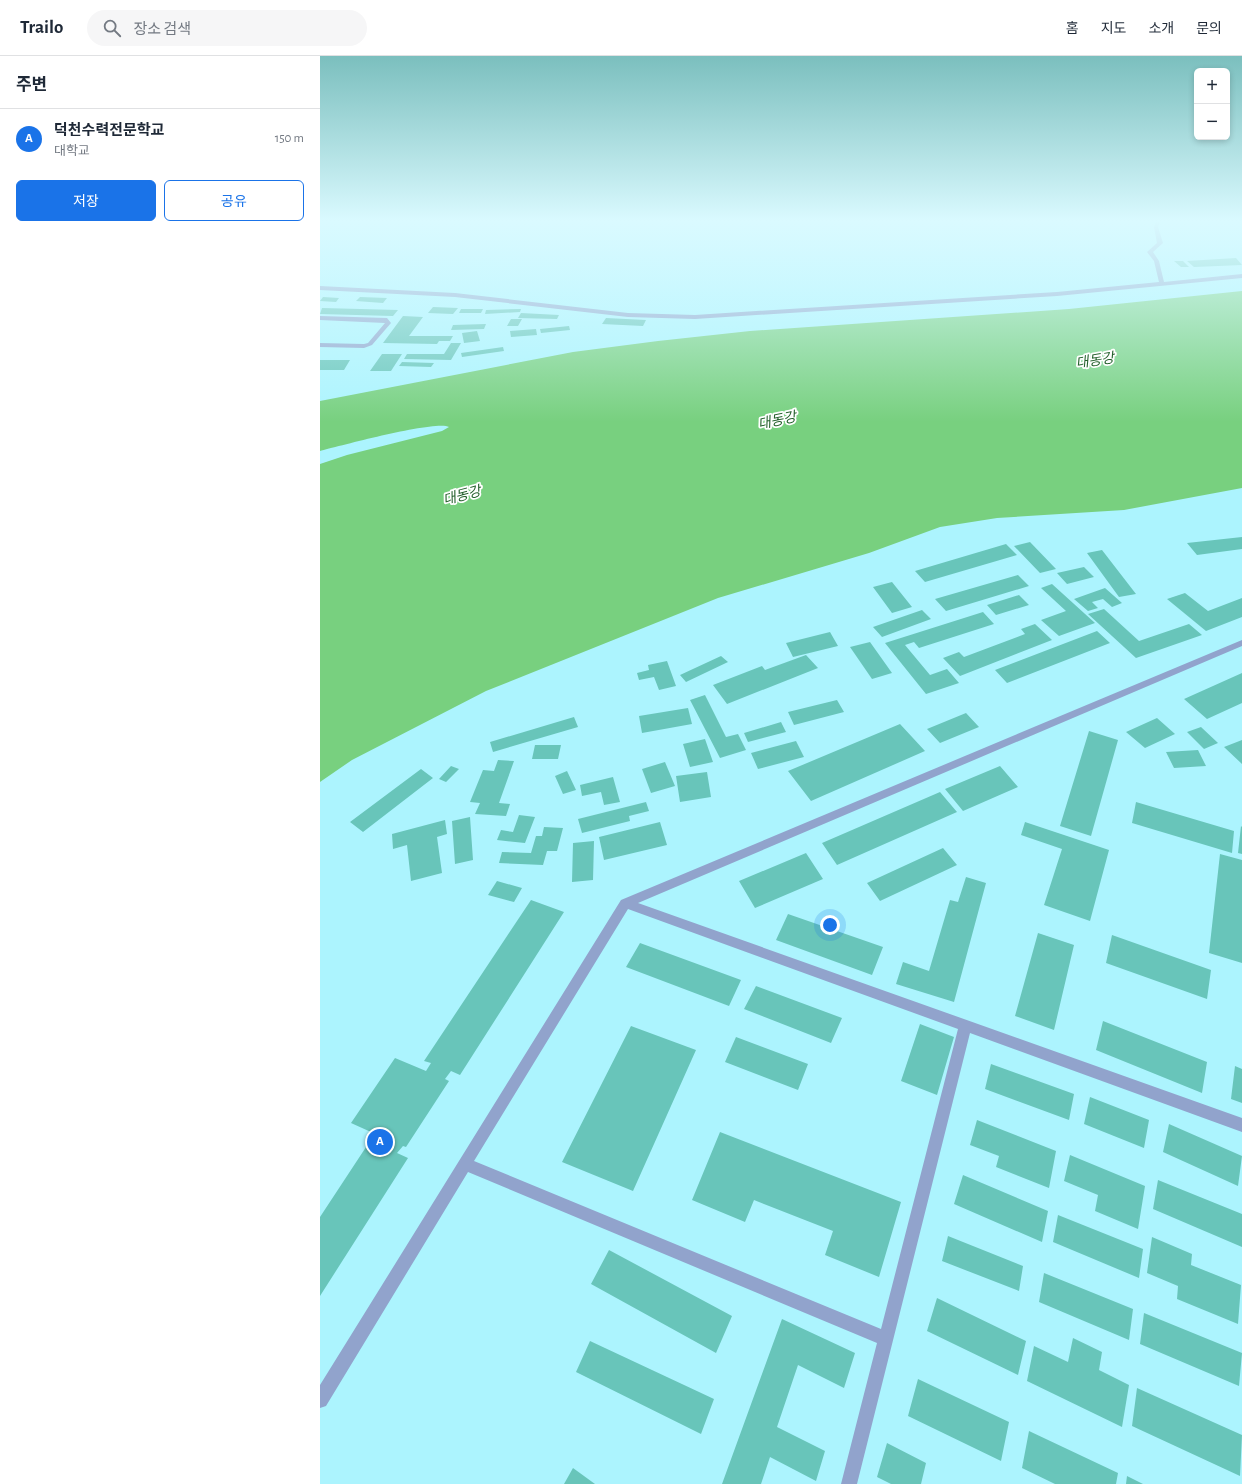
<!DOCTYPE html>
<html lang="ko">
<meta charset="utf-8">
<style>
body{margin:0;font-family:"Alegreya Sans","Noto Sans KR",sans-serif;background:#f6f6f7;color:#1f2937}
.controls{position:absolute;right:12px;top:12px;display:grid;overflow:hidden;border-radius:6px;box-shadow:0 2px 6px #0003}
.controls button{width:36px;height:36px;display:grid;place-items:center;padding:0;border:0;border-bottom:1px solid #e0e1e3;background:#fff;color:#1f2937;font:20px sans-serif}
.you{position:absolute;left:510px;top:869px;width:14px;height:14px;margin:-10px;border:3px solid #fff;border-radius:50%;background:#1a73e8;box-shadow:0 0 0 6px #1a73e833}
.badge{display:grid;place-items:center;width:26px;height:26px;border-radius:50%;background:#1a73e8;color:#fff;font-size:13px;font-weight:700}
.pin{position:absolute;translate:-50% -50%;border:2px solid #fff;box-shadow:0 1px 4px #0006}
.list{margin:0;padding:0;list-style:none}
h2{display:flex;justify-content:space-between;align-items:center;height:52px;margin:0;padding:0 16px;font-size:17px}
h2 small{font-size:13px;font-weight:400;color:#747a83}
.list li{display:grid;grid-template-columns:26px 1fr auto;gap:12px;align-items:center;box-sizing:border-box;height:60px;padding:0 16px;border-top:1px solid #e0e1e3}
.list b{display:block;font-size:15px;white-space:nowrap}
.list p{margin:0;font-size:13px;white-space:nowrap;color:#747a83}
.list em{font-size:13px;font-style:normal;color:#747a83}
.actions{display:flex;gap:8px;padding:12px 16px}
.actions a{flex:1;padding:9px 0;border:1px solid #1a73e8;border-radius:6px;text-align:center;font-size:14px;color:#1a73e8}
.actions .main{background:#1a73e8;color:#fff}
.icon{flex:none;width:22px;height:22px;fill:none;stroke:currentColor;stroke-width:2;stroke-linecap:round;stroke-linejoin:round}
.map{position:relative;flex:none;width:922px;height:1428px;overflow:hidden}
header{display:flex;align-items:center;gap:24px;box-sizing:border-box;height:56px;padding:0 20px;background:#fff;border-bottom:1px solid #e0e1e3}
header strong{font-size:19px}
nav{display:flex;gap:22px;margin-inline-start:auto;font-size:14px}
.search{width:280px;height:36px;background:#f6f6f7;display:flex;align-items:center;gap:10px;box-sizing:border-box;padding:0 14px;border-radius:22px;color:#747a83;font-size:15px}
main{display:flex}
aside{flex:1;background:#fff}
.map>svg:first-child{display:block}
.water{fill:#78d07f}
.building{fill:#68c5ba}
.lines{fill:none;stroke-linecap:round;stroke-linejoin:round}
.minor{fill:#91a3cc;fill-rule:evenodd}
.labels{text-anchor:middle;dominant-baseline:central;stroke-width:3.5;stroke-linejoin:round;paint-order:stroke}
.far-water-label{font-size:14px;font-style:italic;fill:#25612d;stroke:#fff}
</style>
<header>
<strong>Trailo</strong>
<div class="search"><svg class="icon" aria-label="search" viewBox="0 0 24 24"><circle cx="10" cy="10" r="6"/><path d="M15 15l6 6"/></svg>장소 검색</div>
<nav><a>홈</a><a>지도</a><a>소개</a><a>문의</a></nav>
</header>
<main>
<aside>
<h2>주변<small></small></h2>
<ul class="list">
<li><span class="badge">A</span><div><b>덕천수력전문학교</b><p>대학교</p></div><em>150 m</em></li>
</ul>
<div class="actions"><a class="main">저장</a><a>공유</a></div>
</aside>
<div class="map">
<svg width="922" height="1428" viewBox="0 0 922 1428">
<rect width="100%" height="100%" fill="#acf4fe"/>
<path class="water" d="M 922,235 L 922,432 L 804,454 L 677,462 L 620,471 L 549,497 L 398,542 L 166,635 L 32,704 L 0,726 L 0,408 L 27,399 L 122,375 L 129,371 C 116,364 20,390 0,395 L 0,345 L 253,296 L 338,285 L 430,275 L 749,253 Z"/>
<path class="building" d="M 916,202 L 922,209 L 874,211 L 867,205 Z
M 854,205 L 863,205 L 869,211 L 861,211 Z
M 3,241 L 19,242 L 16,246 L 0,245 Z
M 40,241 L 67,242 L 63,247 L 36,245 Z
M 113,251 L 138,252 L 133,258 L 108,257 Z
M 2,252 L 78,254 L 73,260 L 0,258 Z
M 141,253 L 163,253 L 161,257 L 139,257 Z
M 201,253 L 200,256 L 165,258 L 166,254 Z
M 201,257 L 239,259 L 237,263 L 198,262 Z
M 83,260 L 103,261 L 89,280 L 133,280 L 130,285 L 119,285 L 117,288 L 63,287 Z
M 286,262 L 326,264 L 323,270 L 282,268 Z
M 191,263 L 202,263 L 198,270 L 187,270 Z
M 166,268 L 164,273 L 131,274 L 133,269 Z
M 249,270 L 250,274 L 221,277 L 220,273 Z
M 216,273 L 217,279 L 191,281 L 190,275 Z
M 157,275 L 160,285 L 144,287 L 142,277 Z
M 131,287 L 141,287 L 131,304 L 84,303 L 87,298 L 124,298 Z
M 183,291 L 184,295 L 142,301 L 141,297 Z
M 62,298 L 82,298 L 71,315 L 50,315 Z
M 0,304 L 30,304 L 24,314 L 0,314 Z
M 82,306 L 114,307 L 111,311 L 79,310 Z
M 922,481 L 922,493 L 877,499 L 867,487 Z
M 710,486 L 736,513 L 720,517 L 694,490 Z
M 686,488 L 697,499 L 605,526 L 595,515 Z
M 782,494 L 816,538 L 799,541 L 767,497 Z
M 764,511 L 774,521 L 747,528 L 737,517 Z
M 698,519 L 709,530 L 626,555 L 615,543 Z
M 572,526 L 592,551 L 572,557 L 553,531 Z
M 732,528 L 775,567 L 739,580 L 721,564 L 746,555 L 721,532 Z
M 785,532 L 802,547 L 792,551 L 783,543 L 772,546 L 778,552 L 768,555 L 754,543 Z
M 865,537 L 888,555 L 922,542 L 922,561 L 886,575 L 847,543 Z
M 699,539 L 709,549 L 676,559 L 667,549 Z
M 784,553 L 819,585 L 869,568 L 882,579 L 816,602 L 768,558 Z
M 602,554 L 611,563 L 562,581 L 553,571 Z
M 663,556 L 674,568 L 599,592 L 594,586 L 585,589 L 610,619 L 627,613 L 639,627 L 606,638 L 565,587 Z
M 715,568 L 732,584 L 640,620 L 623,602 L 639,596 L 644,601 L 705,578 L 701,573 Z
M 777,575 L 790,587 L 687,627 L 675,614 Z
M 510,576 L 518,590 L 473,601 L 466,587 Z
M 550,586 L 572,617 L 552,623 L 530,591 Z
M 486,599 L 498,612 L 407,648 L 393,629 L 442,610 L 445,614 Z
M 401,600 L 408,606 L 366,626 L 360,619 Z
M 347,605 L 356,630 L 339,634 L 334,621 L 319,624 L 317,617 L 329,614 L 328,609 Z
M 922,617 L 922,647 L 887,663 L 864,643 Z
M 385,639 L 406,681 L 418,678 L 426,694 L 400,702 L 370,644 Z
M 517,644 L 524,656 L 474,669 L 468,656 Z
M 368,652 L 372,668 L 322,677 L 319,660 Z
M 646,657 L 659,671 L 620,687 L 607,673 Z
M 254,661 L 258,671 L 173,696 L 170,686 Z
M 837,662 L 855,678 L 825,692 L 806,676 Z
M 461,666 L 466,676 L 428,686 L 424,677 Z
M 580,668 L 605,695 L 491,745 L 468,715 Z
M 881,671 L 898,687 L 884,693 L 867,676 Z
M 769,675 L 798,684 L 771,780 L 740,770 Z
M 385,683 L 393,706 L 370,711 L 363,688 Z
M 922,684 L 922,708 L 904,691 Z
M 476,685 L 484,701 L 438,713 L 431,697 Z
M 215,689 L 241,689 L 238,703 L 212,703 Z
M 878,694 L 886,710 L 854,712 L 846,696 Z
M 178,704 L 194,705 L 179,747 L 190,748 L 186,760 L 155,758 L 160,747 L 150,746 L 163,714 L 174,715 Z
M 345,706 L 355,730 L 331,737 L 322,713 Z
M 131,710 L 139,713 L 126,726 L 119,723 Z
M 680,710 L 698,731 L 643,755 L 625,733 Z
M 101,713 L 113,722 L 43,776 L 30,766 Z
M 247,715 L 256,734 L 243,738 L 235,720 Z
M 387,716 L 391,741 L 360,746 L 356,720 Z
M 293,721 L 300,746 L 284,749 L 281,736 L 262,740 L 260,729 Z
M 620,736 L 637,756 L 517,809 L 502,787 Z
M 326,746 L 329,755 L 309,760 L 310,765 L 262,777 L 258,763 Z
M 816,746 L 914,775 L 912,797 L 812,767 Z
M 199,759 L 215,761 L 205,787 L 177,784 L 181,774 L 193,776 Z
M 150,761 L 153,804 L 135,808 L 132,765 Z
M 125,764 L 127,778 L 117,781 L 122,817 L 91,825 L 87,789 L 73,793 L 72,778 Z
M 340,766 L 347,789 L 284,804 L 279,781 Z
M 705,766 L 789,794 L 770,865 L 724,849 L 742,793 L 701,779 Z
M 921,770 L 922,771 L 922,798 L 918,797 Z
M 224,771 L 243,772 L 237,795 L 227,795 L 223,809 L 179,807 L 182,796 L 211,797 L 216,780 L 222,780 Z
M 274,785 L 273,824 L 252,826 L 253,787 Z
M 623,792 L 637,809 L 560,845 L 547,827 Z
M 486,797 L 503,823 L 435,852 L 419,825 Z
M 900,798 L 922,804 L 922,907 L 889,897 Z
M 646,821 L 666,827 L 634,946 L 576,928 L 583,906 L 609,915 L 630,844 L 638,846 Z
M 177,825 L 202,832 L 194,846 L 168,839 Z
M 211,844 L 244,856 L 140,1019 L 131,1015 L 125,1023 L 129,1025 L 86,1091 L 83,1090 L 77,1097 L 88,1102 L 0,1240 L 0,1161 L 50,1085 L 57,1088 L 62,1081 L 31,1067 L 75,1002 L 106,1015 L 111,1007 L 104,1005 Z
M 468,858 L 563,891 L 552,919 L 456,884 Z
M 718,877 L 754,889 L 734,974 L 695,960 Z
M 792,879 L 891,914 L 887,943 L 786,907 Z
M 320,887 L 421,924 L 409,950 L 306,911 Z
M 436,930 L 522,962 L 511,987 L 424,953 Z
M 783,965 L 887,1006 L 882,1037 L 776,994 Z
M 600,968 L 634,981 L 617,1039 L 581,1025 Z
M 311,970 L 376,994 L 313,1135 L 242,1106 Z
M 416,981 L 488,1008 L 478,1034 L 405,1006 Z
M 671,1008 L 754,1038 L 749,1064 L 665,1033 Z
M 915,1010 L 922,1013 L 922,1047 L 911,1043 Z
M 770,1041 L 829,1064 L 824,1092 L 764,1068 Z
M 657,1064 L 736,1095 L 729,1132 L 676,1111 L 679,1100 L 650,1089 Z
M 849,1068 L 922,1100 L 918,1130 L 843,1096 Z
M 400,1076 L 581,1146 L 559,1221 L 505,1199 L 513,1175 L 434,1144 L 425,1166 L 372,1144 Z
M 750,1099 L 825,1130 L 818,1173 L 775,1155 L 778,1139 L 744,1125 Z
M 643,1119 L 728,1155 L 722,1186 L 634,1148 Z
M 838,1124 L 922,1158 L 922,1191 L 833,1153 Z
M 738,1159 L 823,1193 L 819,1222 L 733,1186 Z
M 628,1180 L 703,1210 L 699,1235 L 622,1205 Z
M 832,1181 L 872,1198 L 871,1209 L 921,1229 L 918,1268 L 857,1243 L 858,1230 L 827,1217 Z
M 289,1194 L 412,1260 L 396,1297 L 271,1228 Z
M 724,1217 L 813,1253 L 809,1284 L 719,1246 Z
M 617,1242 L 706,1285 L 698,1319 L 607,1275 Z
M 824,1257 L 922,1297 L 919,1330 L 820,1288 Z
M 462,1263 L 535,1297 L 524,1332 L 478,1309 L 457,1371 L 505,1395 L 496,1425 L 450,1401 L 441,1428 L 402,1428 Z
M 753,1282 L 782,1296 L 779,1314 L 809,1329 L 802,1371 L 707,1325 L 714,1290 L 748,1306 Z
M 270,1285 L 394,1343 L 381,1378 L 256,1316 Z
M 598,1323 L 689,1366 L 681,1405 L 588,1360 Z
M 817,1332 L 922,1379 L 920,1420 L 812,1370 Z
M 709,1375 L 798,1417 L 796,1428 L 735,1428 L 702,1412 Z
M 567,1387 L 606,1407 L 601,1428 L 571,1428 L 557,1421 Z
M 253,1412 L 275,1428 L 244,1428 Z
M 807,1420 L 823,1428 L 806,1428 Z"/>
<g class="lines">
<path class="minor" d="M 836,166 L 840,166 L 838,171 L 843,187 L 833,196 L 839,205 L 844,226 L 922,218 L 922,222 L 737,240 L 375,263 L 308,261 L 135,241 L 0,234 L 0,230 L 135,237 L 308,257 L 375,259 L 737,236 L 839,226 L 834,205 L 827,196 L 837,187 L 834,171 Z
M 0,260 L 67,262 L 71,267 L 52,289 L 44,292 L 0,291 L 0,287 L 44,288 L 48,287 L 65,267 L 0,264 Z
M 922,584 L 922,590 L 318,847 L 922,1062 L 922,1076 L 650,977 L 537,1428 L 521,1428 L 557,1287 L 148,1116 L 6,1350 L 0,1352 L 0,1329 L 301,844 ZM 308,853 L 638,973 L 561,1273 L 154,1105 Z"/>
</g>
<linearGradient id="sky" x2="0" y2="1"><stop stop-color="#7bbfbe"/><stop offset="0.45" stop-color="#dafaff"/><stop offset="1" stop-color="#dafaff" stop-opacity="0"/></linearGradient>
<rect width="922" height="366" fill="url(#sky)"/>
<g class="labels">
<g class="far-water-label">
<text transform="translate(775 305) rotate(-9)">대동강</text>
<text transform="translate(457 365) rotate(-12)">대동강</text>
<text transform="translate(142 440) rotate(-15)">대동강</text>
</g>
</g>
</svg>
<div class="controls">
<button>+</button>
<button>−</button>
</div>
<div class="you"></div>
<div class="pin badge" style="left:60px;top:1086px">A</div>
</div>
</main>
